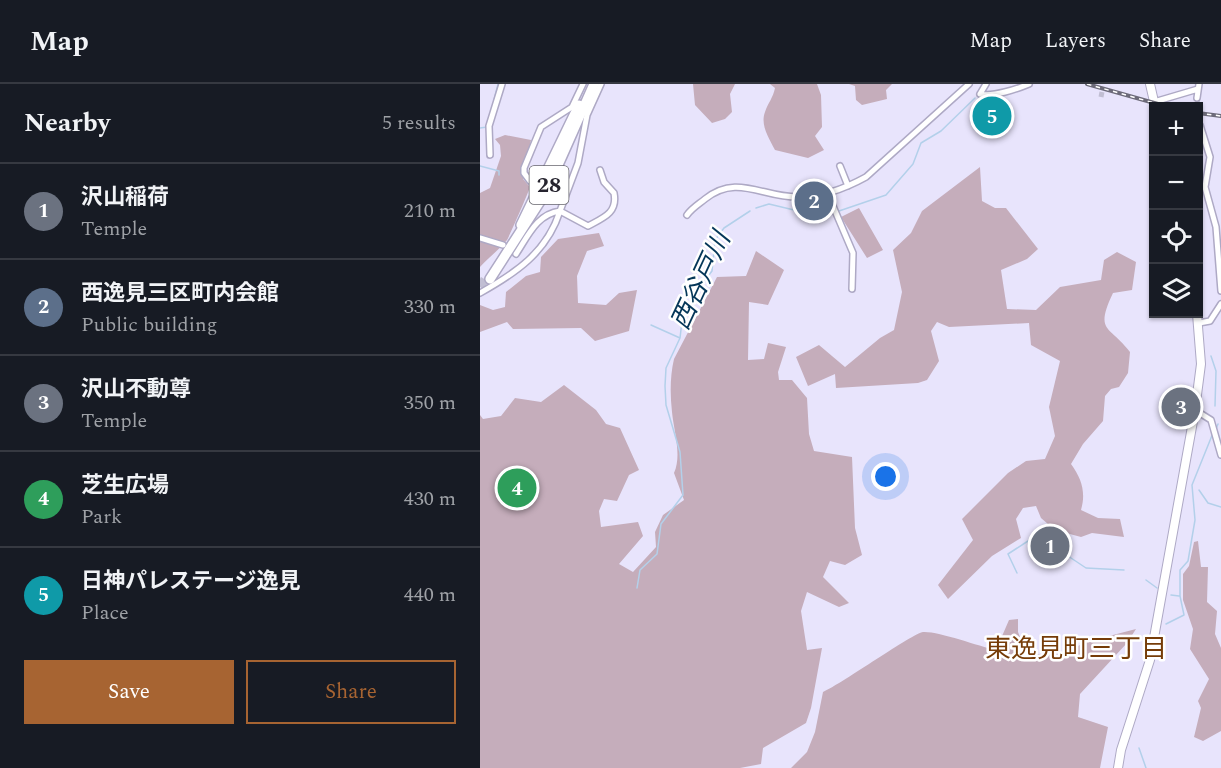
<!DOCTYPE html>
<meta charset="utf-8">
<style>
body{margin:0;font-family:Spectral,"Noto Sans JP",serif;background:#20242c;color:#f1f3f6}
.controls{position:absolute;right:18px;top:18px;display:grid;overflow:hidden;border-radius:0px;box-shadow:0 2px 4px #0004}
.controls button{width:54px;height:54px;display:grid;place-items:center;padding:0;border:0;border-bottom:2px solid #363941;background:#171b24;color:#f1f3f6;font:30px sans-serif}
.you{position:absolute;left:406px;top:393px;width:21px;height:21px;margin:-15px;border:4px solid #fff;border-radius:50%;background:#1a73e8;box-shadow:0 0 0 9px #1a73e833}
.badge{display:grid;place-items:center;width:39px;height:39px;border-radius:50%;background:#a76432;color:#fff;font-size:20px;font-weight:700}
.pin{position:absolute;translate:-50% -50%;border:3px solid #fff;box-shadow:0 2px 6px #0006}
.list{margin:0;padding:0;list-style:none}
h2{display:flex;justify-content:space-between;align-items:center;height:78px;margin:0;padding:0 24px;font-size:26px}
h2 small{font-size:20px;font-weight:400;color:#9ea1a6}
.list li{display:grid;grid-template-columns:39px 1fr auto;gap:18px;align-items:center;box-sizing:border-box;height:96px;padding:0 24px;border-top:2px solid #363941}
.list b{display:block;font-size:22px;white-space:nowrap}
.list p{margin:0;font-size:20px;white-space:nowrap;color:#9ea1a6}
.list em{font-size:20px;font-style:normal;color:#9ea1a6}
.actions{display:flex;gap:12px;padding:18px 24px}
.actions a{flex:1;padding:14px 0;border:2px solid #a76432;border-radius:0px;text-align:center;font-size:21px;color:#a76432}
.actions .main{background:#a76432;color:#fff}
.icon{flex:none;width:33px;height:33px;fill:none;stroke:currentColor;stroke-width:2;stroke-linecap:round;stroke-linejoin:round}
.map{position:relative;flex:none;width:741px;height:684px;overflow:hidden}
header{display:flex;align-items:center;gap:36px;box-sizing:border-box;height:84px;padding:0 30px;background:#171b24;border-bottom:2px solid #363941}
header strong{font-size:28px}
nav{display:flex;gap:33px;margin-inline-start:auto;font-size:21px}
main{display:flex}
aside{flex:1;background:#171b24}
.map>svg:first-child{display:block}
.green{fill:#c5adbb}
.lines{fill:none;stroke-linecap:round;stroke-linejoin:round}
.stream{stroke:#b3d0ea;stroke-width:1.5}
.street-tunnel{stroke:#c1bed3;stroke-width:5;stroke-dasharray:5 2.5;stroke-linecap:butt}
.highway-tunnel{stroke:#c1bed3;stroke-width:9;stroke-dasharray:9 4.5;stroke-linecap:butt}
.street-casing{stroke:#aea9c5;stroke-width:8}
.secondary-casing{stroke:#aea9c5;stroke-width:10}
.highway-casing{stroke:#aea9c5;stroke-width:12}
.street{stroke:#fff;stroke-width:5}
.secondary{stroke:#fff;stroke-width:8}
.highway{stroke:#fff;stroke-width:9}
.rail-casing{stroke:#6c6a79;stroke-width:4}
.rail{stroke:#fff;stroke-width:1.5;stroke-dasharray:4.5;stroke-linecap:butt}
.labels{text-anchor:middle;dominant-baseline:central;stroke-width:5;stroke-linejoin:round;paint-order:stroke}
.shield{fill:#fff;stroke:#67666d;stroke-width:1.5}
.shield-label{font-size:22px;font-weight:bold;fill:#26242f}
.water-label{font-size:26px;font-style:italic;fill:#043658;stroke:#fff}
.neighbourhood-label{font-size:26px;fill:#763c08;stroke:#fff}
</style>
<header>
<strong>Map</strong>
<nav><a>Map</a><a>Layers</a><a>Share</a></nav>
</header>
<main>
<aside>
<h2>Nearby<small>5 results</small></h2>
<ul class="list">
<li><span class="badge" style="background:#6b7280">1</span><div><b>沢山稲荷</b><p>Temple</p></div><em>210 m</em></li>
<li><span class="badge" style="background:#5c6f8a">2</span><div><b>西逸見三区町内会館</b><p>Public building</p></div><em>330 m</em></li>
<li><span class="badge" style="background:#6b7280">3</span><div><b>沢山不動尊</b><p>Temple</p></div><em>350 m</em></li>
<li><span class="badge" style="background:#2e9e5b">4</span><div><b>芝生広場</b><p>Park</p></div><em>430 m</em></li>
<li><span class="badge" style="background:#0f9aa8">5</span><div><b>日神パレステージ逸見</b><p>Place</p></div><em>440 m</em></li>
</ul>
<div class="actions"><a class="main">Save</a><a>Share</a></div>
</aside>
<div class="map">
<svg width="741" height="684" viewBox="0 0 741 684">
<rect width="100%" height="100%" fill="#e8e4fc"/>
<path class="green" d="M 213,0 L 255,0 L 250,10 L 252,28 L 245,35 L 232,39 L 215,21 Z
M 290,0 L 337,0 L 341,11 L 342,43 L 335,52 L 344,66 L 328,74 L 295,66 C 289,54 280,41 285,28 C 288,19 293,14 295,4 Z
M 369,0 L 412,0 L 406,6 L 407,15 L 382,21 L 376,16 L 375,2 Z
M 25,51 L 51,56 L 43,95 L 50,103 C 49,107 30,151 27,156 C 20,165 8,174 0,183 L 0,109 L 10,104 L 21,72 L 20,61 L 15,55 Z
M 500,83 L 502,117 L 515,124 L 526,124 L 558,165 L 547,175 L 521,186 L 527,225 L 556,226 L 580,203 L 621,196 L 624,176 L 637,168 L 656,178 L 652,206 L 633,209 C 614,249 630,241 650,268 L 648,289 L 639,303 L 631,305 L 625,312 L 623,337 L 603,360 L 591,380 C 602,395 606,409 601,426 L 618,434 L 640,435 L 644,453 L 612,449 L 601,453 L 575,446 L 561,434 L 556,422 L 543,424 L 536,435 L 541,454 L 512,472 L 468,515 L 458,501 L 493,456 L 482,435 L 528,389 L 546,377 L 565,375 L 575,352 L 569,323 L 580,277 L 551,261 L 549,239 L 469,243 L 457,238 L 451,247 L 459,277 L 447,296 L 438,299 L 356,304 L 355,290 L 328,302 L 316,273 L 339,261 L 365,283 L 400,254 L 414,246 L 422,208 L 413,166 L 431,149 L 442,127 Z
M 379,124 L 403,166 L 387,174 L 361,133 Z
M 119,149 L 124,162 L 107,167 L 97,192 L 98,219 L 126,221 L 139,209 L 157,206 L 149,247 L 115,257 L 101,244 L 33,245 L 27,238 L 0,248 L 0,221 L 13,226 L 25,223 L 26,208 L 46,192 L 60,188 L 61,173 L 78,155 Z
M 276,167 L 304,186 L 288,221 L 269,218 L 268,276 L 284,275 L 288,259 L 306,263 L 298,288 L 299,296 L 312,296 L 327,314 L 329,350 L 334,367 L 372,373 L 375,444 L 382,471 L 365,481 L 350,477 L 343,493 L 369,519 L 359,523 L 327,508 L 321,527 L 327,566 L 342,564 L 331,624 L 326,639 L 283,664 L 281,680 L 260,684 L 0,684 L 0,331 L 3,335 L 21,332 L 35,314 L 61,318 L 84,301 L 116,326 L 126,340 L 140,344 L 159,386 L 149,391 L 137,417 L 124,415 L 119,427 L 121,443 L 158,438 L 163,452 L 139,480 L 153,488 L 176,463 L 175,448 L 183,431 L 204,416 L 194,389 C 202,371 194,348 192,328 C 190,310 190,292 194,275 L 237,193 L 266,192 Z
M 718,457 L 721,483 L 728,483 L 727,518 L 737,527 L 735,550 L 741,564 L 741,647 L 723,657 L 714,653 L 721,624 L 718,617 L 729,595 L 710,565 L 713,545 L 703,516 L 703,490 L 709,482 L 714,458 Z
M 538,535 L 538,548 L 547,571 L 584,569 L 606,558 L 656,545 L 647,559 L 600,610 L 598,633 L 628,643 L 620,684 L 311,684 L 327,668 L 335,648 L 343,608 C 363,599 433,549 443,548 C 458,547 498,562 516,566 L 529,536 Z"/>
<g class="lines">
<path class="stream" d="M 14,16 L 18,0
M 0,44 L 7,43
M 0,82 L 19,87 L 19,91
M 276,124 L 289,120 L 314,126 L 354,127
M 359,127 L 406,111 L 433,80 L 441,59 L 461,47 L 495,14
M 171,241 L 200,254 L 202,237 L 219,204 L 232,187 L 235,156 L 244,144 L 270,127
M 731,272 L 736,287 L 735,322
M 736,345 L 738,340
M 719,406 L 728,419 L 741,423
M 537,489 L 528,470 L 548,457 L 570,460 L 606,484 L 644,486
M 666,496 L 677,504
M 157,504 L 160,486 L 177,470 L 181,440 L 203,411 L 200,368 L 186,321 L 185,302 L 186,284 L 200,254
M 691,511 L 699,512
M 686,540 L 704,531 L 700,512 L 700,486 L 708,477 L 715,436 L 712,401 L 733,349
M 659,664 L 666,684"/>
<path class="street-tunnel" d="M 621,13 L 623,3
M 717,14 L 718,22
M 718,27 L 720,41"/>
<path class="highway-tunnel" d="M 0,203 L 7,192"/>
<g class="street-casing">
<path id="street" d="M 500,10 C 513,13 537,5 549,0
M 500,10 L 506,0
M 717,14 L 719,0
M 674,18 L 718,5
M 720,41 L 730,73 L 725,103 L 736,143 L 741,207
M 10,71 L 9,42 L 22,0
M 360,82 L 368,102
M 50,97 L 44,89 L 44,84 L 61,43 L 92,23 L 103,0
M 347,108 L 373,169 L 372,205
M 207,131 C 212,124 219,120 225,115 C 257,89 283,114 319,113 C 341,113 366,104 386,93 L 489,0
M 0,154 L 23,161
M 36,170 C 48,152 57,130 80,127 L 98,79 L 107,31 L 121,0
M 0,209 C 36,189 67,168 80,127 L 108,142 C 123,134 138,129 134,109 L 124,98 L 120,86
M 719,239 L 730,237 L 741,220
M 715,326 L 731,336 L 741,371"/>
</g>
<g class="secondary-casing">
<path id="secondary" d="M 670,0 L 675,22
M 638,684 L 641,666 L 670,576 L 715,326 L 721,280 L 717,230"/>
</g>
<g class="highway-casing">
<path id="highway" d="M 41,141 L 99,21
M 10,195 L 66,108 L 114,0"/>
</g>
<use href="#street" class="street"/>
<use href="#secondary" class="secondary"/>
<use href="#highway" class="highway"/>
<g class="rail-casing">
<path id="rail" d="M 607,0 L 685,22
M 718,29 L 741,32"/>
</g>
<use href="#rail" class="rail"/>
</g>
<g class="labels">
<rect class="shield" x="49.5" y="82" width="39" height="38" rx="4.5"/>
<g class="shield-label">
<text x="69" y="101">28</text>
</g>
<g class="water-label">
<text transform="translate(221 197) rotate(-65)">西谷戸川</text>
</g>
<g class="neighbourhood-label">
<text x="596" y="565">東逸見町三丁目</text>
</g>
</g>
</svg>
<div class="controls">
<button>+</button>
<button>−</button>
<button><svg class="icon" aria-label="locate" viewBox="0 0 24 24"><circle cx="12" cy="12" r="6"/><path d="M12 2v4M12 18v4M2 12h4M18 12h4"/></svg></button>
<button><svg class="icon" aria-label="layers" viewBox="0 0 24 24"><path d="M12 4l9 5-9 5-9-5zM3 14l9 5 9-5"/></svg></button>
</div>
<div class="you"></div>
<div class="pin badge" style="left:570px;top:462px;background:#6b7280">1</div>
<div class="pin badge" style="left:334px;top:117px;background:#5c6f8a">2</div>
<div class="pin badge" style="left:701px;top:323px;background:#6b7280">3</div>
<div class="pin badge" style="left:37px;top:404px;background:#2e9e5b">4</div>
<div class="pin badge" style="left:512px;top:32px;background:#0f9aa8">5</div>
</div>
</main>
